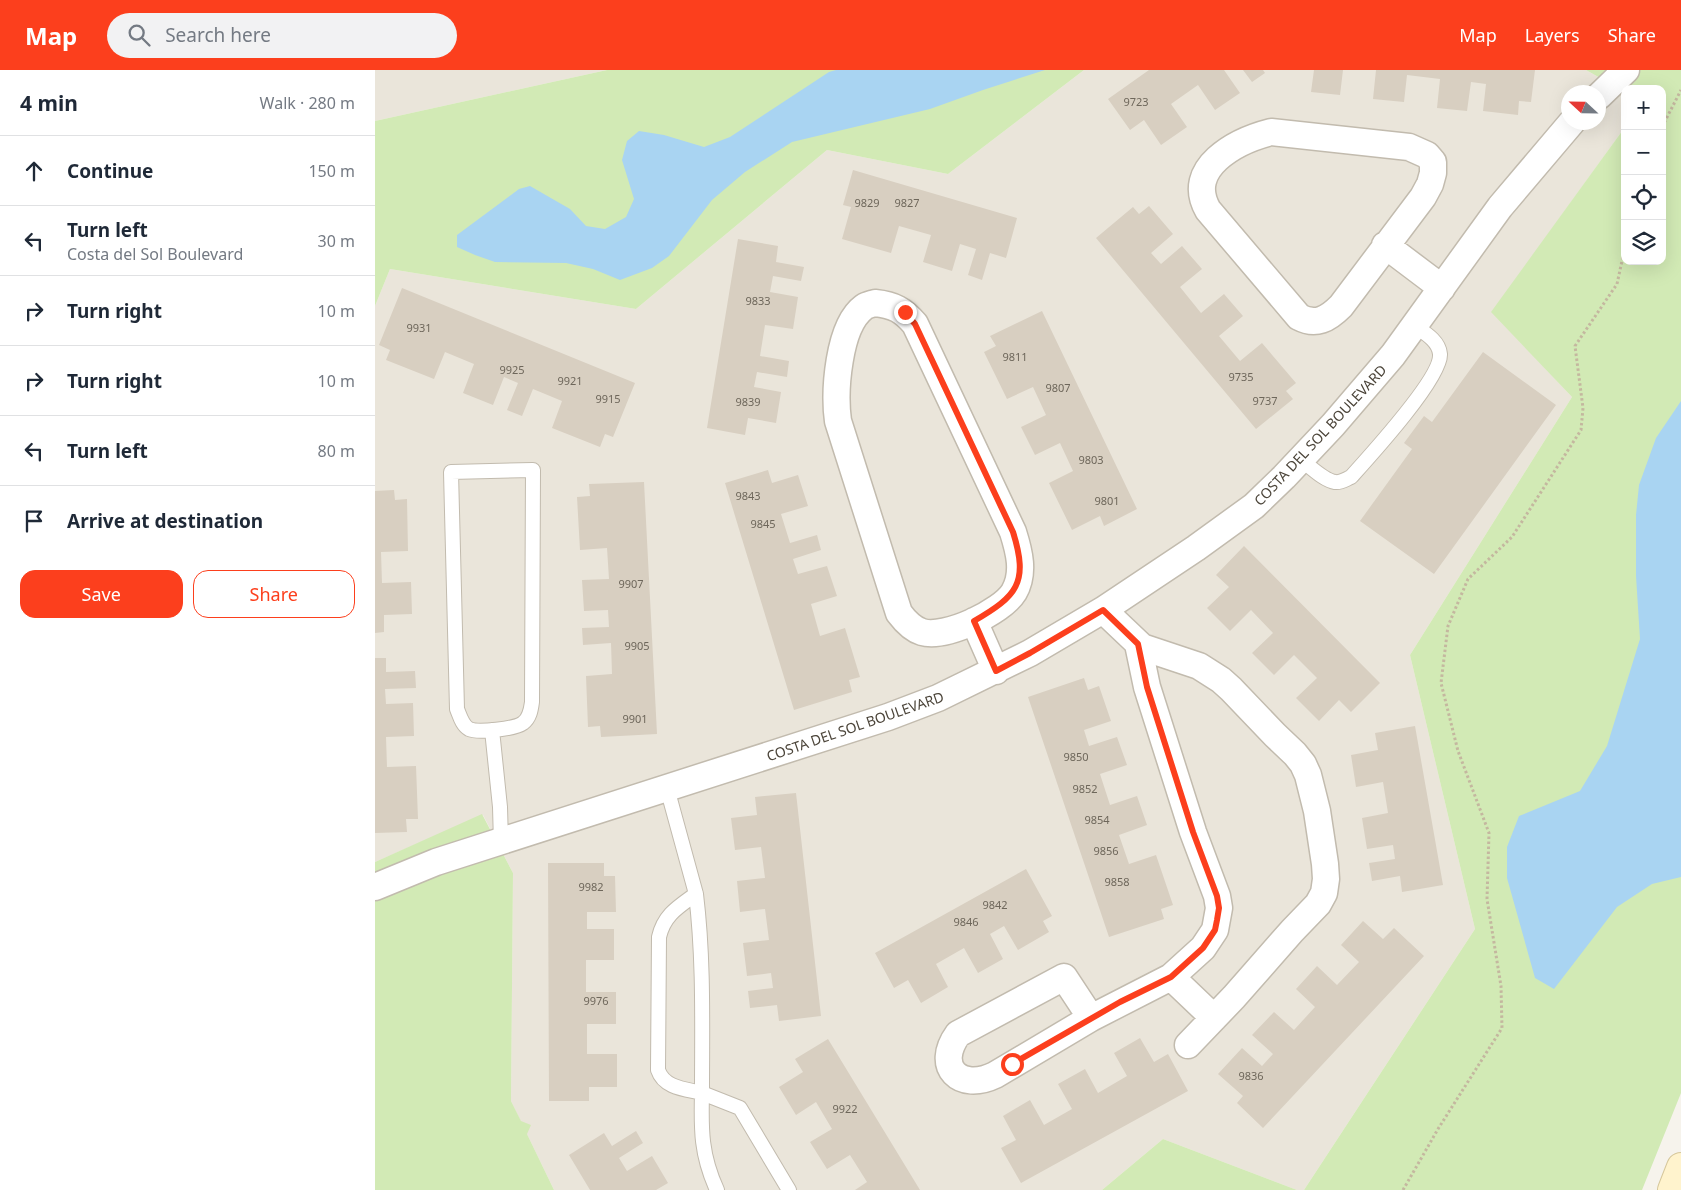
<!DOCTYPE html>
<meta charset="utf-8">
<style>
body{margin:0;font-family:"Noto Sans",sans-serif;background:#f2f2f3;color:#1f2937}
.controls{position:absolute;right:15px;top:15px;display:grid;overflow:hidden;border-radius:10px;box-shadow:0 5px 20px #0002}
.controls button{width:45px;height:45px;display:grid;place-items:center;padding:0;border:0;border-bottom:1px solid #e0e1e3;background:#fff;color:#1f2937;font:25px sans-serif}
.compass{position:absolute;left:1186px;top:15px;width:45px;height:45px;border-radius:50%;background:#fff;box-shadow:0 5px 20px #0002;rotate:292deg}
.stop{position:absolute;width:15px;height:15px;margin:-11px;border:4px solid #fc3f1d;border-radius:50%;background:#fff}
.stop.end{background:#fc3f1d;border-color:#fff;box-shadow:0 1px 5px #0008}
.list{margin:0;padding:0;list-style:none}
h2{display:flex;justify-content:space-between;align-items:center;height:65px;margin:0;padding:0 20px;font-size:21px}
h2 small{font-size:16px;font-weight:400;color:#747a83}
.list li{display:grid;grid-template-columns:32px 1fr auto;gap:15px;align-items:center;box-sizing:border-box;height:70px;padding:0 20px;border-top:1px solid #e0e1e3}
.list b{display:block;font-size:19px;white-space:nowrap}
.list p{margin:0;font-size:16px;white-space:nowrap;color:#747a83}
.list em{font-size:16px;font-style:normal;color:#747a83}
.actions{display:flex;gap:10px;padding:15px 20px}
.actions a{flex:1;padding:11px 0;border:1px solid #fc3f1d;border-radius:15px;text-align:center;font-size:18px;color:#fc3f1d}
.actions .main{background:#fc3f1d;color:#fff}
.icon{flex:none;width:28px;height:28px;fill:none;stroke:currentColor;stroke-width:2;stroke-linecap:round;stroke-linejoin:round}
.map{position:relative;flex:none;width:1306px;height:1120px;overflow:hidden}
header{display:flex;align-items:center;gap:30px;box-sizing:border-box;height:70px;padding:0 25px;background:#fc3f1d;color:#fff}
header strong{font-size:24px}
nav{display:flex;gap:28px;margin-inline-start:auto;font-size:18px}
.search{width:350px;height:45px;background:#f2f2f3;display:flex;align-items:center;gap:12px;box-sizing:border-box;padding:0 18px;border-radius:28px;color:#747a83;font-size:19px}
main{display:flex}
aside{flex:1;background:#fff}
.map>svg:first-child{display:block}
.residential{fill:#eae5da;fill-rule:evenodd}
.green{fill:#d2eab5}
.water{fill:#a9d4f2}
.building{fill:#d8cfc1}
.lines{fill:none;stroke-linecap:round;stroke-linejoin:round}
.lane-casing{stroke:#c2bbae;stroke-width:16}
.street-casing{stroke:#c2bbae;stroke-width:29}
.secondary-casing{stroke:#d6c79b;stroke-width:30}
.path{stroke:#c4b79f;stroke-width:3;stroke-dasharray:2.5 2.5;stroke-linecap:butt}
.lane{stroke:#fff;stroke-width:14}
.street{stroke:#fff;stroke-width:26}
.secondary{stroke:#fff3cd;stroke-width:28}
.route{stroke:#fc3f1d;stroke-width:6}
.labels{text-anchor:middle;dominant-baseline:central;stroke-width:5;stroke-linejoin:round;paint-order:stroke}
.number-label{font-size:11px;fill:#6e675b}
.street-label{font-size:14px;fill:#4b4439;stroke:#fff}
</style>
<header>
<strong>Map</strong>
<div class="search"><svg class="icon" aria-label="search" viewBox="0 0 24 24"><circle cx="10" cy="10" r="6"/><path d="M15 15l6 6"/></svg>Search here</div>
<nav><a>Map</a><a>Layers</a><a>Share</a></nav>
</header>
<main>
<aside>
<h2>4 min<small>Walk · 280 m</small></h2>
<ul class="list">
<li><svg class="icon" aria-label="ahead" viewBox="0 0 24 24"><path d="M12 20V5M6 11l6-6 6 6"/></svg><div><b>Continue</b></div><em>150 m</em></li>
<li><svg class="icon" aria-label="left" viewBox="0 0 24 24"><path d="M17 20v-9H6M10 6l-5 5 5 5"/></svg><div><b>Turn left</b><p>Costa del Sol Boulevard</p></div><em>30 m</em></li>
<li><svg class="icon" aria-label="right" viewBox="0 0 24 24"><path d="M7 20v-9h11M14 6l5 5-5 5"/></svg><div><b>Turn right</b></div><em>10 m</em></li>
<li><svg class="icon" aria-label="right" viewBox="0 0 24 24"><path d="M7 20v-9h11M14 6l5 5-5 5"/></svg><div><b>Turn right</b></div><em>10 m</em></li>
<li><svg class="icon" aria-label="left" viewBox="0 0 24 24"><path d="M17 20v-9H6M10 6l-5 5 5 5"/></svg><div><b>Turn left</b></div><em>80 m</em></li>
<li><svg class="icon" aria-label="arrive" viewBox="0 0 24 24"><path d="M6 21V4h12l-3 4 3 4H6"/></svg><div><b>Arrive at destination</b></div></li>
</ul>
<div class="actions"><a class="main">Save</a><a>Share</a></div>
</aside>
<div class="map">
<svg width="1306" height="1120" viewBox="0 0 1306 1120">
<rect width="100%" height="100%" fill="#f6f3ec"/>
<path class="residential" d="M 0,0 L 232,0 L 0,51 Z
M 709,0 L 1211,0 L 1250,22 L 1250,57 L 1117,242 L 1197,327 L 1035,585 L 1100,859 L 929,1120 L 922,1120 L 788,1069 L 727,1120 L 179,1120 L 136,1031 L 138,803 L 108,745 L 0,792 L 0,236 L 15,199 L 261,239 L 452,80 L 573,104 ZM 1194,22 L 1224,22 L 1224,52 L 1194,52 Z"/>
<path class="green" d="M 232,0 L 709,0 L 573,104 L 452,80 L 261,239 L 15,199 L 0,236 L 0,51 Z
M 1211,0 L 1306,0 L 1306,1023 L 1267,1120 L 929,1120 L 1100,859 L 1035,585 L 1197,327 L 1116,242 L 1250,57 L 1250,191 L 1287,191 L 1287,19 L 1250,19 L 1250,22 Z
M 107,744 L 138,803 L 136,1031 L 146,1051 L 156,1055 L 152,1064 L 179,1120 L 0,1120 L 0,792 Z
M 788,1069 L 922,1120 L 727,1120 Z"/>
<path class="water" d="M 461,0 L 670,0 L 608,20 L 555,39 L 417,72 L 370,102 L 337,130 L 294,186 L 277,198 L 245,210 L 218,199 L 191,193 L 120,192 L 100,185 L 82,177 L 82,165 L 144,119 L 155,116 L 195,139 L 211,156 L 230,159 L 251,147 L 259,129 L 247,90 L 252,71 L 264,61 L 289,65 L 329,77 L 355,67 L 454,2 Z
M 1306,331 L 1306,807 L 1277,814 L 1242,837 L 1179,919 L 1160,908 L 1132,808 L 1132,777 L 1144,746 L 1205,721 L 1232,676 L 1265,569 L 1261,506 L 1261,445 L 1264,415 L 1281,368 Z"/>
<path class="building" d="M 774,0 L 849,0 L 865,23 L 840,40 L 823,15 L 796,34 L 812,57 L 786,75 L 769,50 L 755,60 L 733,29 Z
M 868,0 L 888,0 L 890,3 L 877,12 Z
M 939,0 L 968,0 L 965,25 L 936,22 Z
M 1001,0 L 1160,0 L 1156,32 L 1144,31 L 1143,45 L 1108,41 L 1111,14 L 1096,12 L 1092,41 L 1062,38 L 1065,9 L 1032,5 L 1029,32 L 998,29 Z
M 478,100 L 642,148 L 631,188 L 615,183 L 607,210 L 593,205 L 601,179 L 585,174 L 577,201 L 548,192 L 556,165 L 524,156 L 516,183 L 467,169 L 476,137 L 468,135 Z
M 774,136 L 798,164 L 776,183 L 786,194 L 807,176 L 827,199 L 805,217 L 826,243 L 849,224 L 868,246 L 844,266 L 865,291 L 887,273 L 921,313 L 911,321 L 918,329 L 881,359 L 721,168 L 758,137 L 764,144 Z
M 363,169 L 403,176 L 401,192 L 429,197 L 426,211 L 398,206 L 395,222 L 423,227 L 418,259 L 390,255 L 385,286 L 414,291 L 412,307 L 382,302 L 379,317 L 406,322 L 401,353 L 373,348 L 370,365 L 332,358 Z
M 27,218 L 260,313 L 238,367 L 230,364 L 225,377 L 177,358 L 187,331 L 158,319 L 147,346 L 132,340 L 143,313 L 129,307 L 118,335 L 88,323 L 99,294 L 70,282 L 59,309 L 11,290 L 15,280 L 4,275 Z
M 667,241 L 762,439 L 729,456 L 725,446 L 697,460 L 674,413 L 698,401 L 685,373 L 660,385 L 646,357 L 671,345 L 658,317 L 632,329 L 609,282 L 621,276 L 615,266 Z
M 1108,282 L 1181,335 L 1059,504 L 985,451 L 1037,379 L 1029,373 L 1049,346 L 1057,352 Z
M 393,400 L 397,413 L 423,405 L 433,436 L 406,444 L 415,473 L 442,465 L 446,480 L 418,489 L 423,504 L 452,496 L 462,526 L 436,534 L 445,566 L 470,558 L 485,607 L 474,610 L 477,622 L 419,640 L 350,413 Z
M 269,412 L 282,664 L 226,667 L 225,656 L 213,657 L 211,606 L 237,604 L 236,573 L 208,575 L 207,558 L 234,557 L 233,540 L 209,541 L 207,510 L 234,509 L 232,478 L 205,480 L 202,427 L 215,426 L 214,414 Z
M 19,420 L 20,430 L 32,429 L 33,481 L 6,482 L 7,513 L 36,512 L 37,544 L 9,545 L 9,562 L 0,563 L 0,421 Z
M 869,476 L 1005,613 L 976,642 L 964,630 L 944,651 L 921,628 L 942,608 L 919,585 L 899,605 L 877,583 L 898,563 L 876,540 L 855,561 L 832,538 L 854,517 L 841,505 Z
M 0,588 L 11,588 L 11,602 L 40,601 L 41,618 L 10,619 L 11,634 L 38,633 L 39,666 L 11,667 L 12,697 L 41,696 L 43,749 L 31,749 L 32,762 L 0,763 Z
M 709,608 L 713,620 L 724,616 L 736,651 L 709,660 L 714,676 L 742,667 L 752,695 L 725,704 L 735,735 L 762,726 L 772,755 L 744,765 L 754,794 L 781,785 L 798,835 L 786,839 L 789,849 L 734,867 L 653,627 Z
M 1040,656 L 1068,815 L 1027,822 L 1025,806 L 997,811 L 994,793 L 1020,789 L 1018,775 L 992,779 L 987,748 L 1013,743 L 1008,712 L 981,717 L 976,685 L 1003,680 L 1000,663 Z
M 421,723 L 446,946 L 404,951 L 402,935 L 375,938 L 373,921 L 398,918 L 396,903 L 372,906 L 368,873 L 394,870 L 390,839 L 365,842 L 362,811 L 390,808 L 386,777 L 360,780 L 356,748 L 382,745 L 380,727 Z
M 173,793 L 229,793 L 229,806 L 240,806 L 241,842 L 212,842 L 212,859 L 239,859 L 239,890 L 211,890 L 211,922 L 241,922 L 241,954 L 212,954 L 212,984 L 242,984 L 242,1017 L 214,1017 L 214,1031 L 174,1031 Z
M 651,799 L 677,846 L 668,851 L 674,862 L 643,880 L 629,856 L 615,864 L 628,889 L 603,903 L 589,878 L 561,894 L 573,917 L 546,933 L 533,910 L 519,918 L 500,883 Z
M 988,851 L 1008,869 L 1019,858 L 1049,886 L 888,1058 L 862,1033 L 868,1026 L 843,1004 L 867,978 L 887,996 L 898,984 L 877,965 L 899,942 L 919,960 L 940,937 L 921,919 L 942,896 L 962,915 L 984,892 L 966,875 Z
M 765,968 L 779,992 L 793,984 L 813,1021 L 646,1113 L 626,1078 L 641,1070 L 628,1046 L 655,1030 L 669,1055 L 697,1039 L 683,1014 L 710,999 L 723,1023 L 752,1006 L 739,983 Z
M 453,969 L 545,1120 L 480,1120 L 492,1112 L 475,1085 L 452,1099 L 435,1072 L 457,1059 L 441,1032 L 421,1045 L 404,1017 L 428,1002 L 420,989 Z
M 261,1061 L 268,1073 L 244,1088 L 252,1101 L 277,1086 L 293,1113 L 281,1120 L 215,1120 L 194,1085 L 229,1063 L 237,1076 Z"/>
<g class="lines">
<g class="lane-casing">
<path id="lane" d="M 925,389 C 935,396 948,410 960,412 C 966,413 971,409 976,407 C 994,387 1067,307 1065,284 C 1064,271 1050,263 1040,256
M 158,400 L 157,632 C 156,639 155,648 148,653 C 140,659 103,663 94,659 C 87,655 85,646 82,639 L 76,402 Z
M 117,660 L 125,737 L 126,772
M 292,718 L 321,824 C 303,837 289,845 284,867 L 283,1000 C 289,1018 310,1019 327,1023 C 326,1060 326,1085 342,1120
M 321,824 C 329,890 327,956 327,1023 L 365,1038 L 414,1120"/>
</g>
<g class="street-casing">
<path id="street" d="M 1224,26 L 1251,0
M 896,62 L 1034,77 L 1052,85 L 1058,92 L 1058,103 L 1055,114 L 1048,127 L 966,236 C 953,249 941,256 924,247 L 833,140 C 809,98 861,71 896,62 Z
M 1010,175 L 1067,218
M 500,233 C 519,235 528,240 540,254 L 638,462 C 644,481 650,503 639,522 C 627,542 570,569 547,562 C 537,559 530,551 524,543 L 463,351 C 459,322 463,256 489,237 C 492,235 497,234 500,233 Z
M 728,540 L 767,577 L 824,596 L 846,610 L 856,619 L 900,665 L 920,684 L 928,694 L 933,705 L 942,741 L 950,794 L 951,809 L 949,823 L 943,834 L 917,861 L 859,927 L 813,975
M 599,551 L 621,601
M 0,817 L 61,792 L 513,647 L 563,628 L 655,583 L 728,540 L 821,478 L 879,436 L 909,407 L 958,355 L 1018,285 L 1125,137 L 1197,52
M 796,907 L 839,948
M 716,948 L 689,907 L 583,964 C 559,997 585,1022 620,1005 L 716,948 L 796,907 L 828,878 L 840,860 L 844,838 L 842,826 L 818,762 L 772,617 L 763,574"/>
</g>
<g class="secondary-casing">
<path id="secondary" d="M 1297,1120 L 1306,1097"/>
</g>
<path class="path" d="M 1287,57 L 1306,20
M 1028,1120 L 1063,1059 L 1127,958 L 1126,916 L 1112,829 L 1114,763 L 1083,681 L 1066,613 L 1073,556 L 1093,509 L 1137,467 L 1206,360 L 1208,338 L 1200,276 L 1242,214 L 1250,177"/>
<use href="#lane" class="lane"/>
<use href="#street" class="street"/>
<use href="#secondary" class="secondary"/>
</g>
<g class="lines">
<path class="route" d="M 530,242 L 540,254 L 638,462 C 654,513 642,526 599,551 L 621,601 L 655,583 L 728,540 L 763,574 L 772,617 L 818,762 L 842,826 L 844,838 L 842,850 L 840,860 L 828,878 L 796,907 L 745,932 L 637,994"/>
</g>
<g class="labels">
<g class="number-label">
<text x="761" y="31">9723</text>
<text x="492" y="132">9829</text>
<text x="532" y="132">9827</text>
<text x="383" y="230">9833</text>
<text x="44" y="257">9931</text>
<text x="640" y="286">9811</text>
<text x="137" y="299">9925</text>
<text x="866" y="306">9735</text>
<text x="195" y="310">9921</text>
<text x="683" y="317">9807</text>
<text x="233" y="328">9915</text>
<text x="890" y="330">9737</text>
<text x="373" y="331">9839</text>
<text x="716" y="389">9803</text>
<text x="373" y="425">9843</text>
<text x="732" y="430">9801</text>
<text x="388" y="453">9845</text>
<text x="256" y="513">9907</text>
<text x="262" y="575">9905</text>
<text x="260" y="648">9901</text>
<text x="701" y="686">9850</text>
<text x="710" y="718">9852</text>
<text x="722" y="749">9854</text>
<text x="731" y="780">9856</text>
<text x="742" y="811">9858</text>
<text x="216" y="816">9982</text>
<text x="620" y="834">9842</text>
<text x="591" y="851">9846</text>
<text x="221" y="930">9976</text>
<text x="876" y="1005">9836</text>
<text x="470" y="1038">9922</text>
</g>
<g class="street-label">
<text transform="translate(945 365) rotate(-47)">COSTA DEL SOL BOULEVARD</text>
<text transform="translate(480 656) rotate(-19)">COSTA DEL SOL BOULEVARD</text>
</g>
</g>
</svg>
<div class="controls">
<button>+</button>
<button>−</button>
<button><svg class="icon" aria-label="locate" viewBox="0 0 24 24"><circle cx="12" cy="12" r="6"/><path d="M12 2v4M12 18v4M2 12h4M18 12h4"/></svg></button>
<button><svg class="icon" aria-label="layers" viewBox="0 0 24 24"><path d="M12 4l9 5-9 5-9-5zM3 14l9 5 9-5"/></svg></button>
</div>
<svg class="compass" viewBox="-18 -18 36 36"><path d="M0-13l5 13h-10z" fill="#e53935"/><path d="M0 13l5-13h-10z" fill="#747a83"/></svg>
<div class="stop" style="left:637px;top:994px"></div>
<div class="stop end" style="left:530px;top:242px"></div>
</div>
</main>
